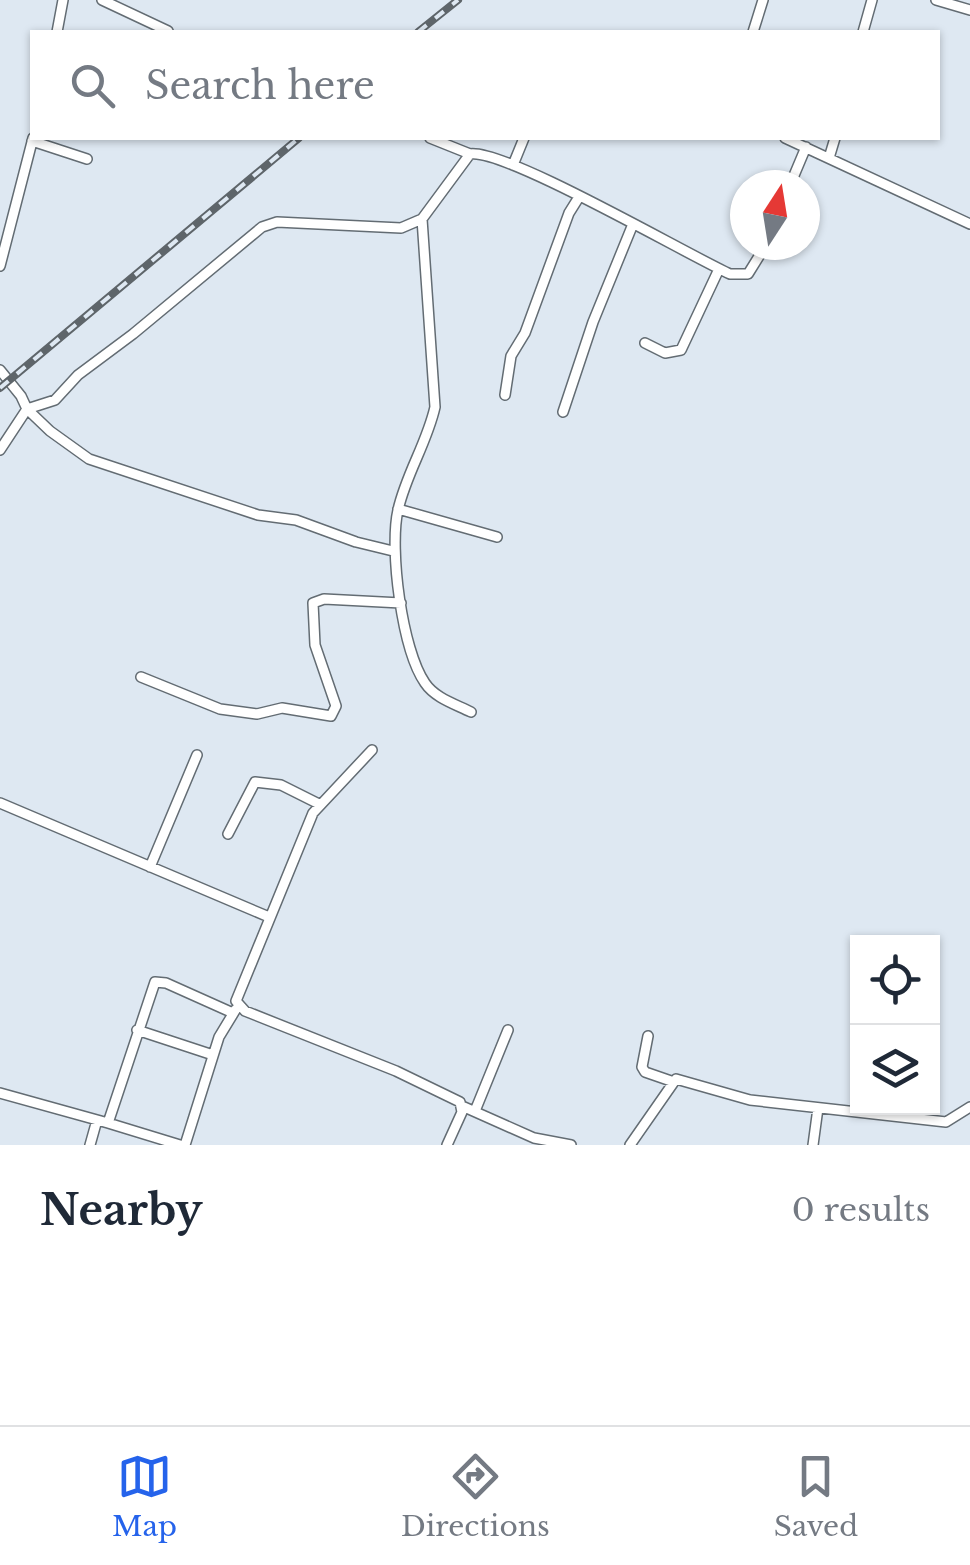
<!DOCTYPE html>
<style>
body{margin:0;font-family:"Libre Baskerville",serif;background:#f6f6f7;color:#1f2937}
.controls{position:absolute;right:30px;bottom:30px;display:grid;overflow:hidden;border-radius:0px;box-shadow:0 2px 8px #0004}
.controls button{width:90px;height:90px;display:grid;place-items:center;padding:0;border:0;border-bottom:2px solid #e0e1e3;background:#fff;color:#1f2937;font:50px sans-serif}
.compass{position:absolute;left:730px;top:170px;width:90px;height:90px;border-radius:50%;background:#fff;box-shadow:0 2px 8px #0004;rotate:12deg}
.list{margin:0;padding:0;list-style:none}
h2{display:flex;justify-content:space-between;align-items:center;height:130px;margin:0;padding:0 40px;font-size:42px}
h2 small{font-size:32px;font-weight:400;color:#747a83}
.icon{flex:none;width:55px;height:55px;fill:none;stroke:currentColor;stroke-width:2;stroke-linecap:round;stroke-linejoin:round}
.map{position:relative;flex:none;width:970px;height:1145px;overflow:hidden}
.search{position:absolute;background:#fff;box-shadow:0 2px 8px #0004;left:30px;right:30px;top:30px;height:110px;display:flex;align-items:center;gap:25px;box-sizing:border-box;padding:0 35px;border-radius:0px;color:#747a83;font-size:38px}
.sheet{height:280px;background:#fff}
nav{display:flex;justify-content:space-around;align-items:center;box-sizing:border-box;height:140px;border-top:2px solid #e0e1e3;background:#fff;font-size:28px;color:#747a83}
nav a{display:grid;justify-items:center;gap:5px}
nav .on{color:#2563eb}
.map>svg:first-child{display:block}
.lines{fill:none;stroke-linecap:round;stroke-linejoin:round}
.street-casing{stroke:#636c73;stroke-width:12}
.street{stroke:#fff;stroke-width:9}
.rail-casing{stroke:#5e656a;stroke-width:8}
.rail{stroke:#dee8f2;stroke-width:4;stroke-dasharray:11;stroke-linecap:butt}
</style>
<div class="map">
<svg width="970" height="1145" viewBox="0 0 970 1145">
<rect width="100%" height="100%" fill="#dee8f2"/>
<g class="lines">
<g class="street-casing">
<path id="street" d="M 102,0 L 168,31
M 936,0 L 970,10
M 57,32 L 63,0
M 753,32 L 763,0
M 863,32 L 872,0
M 430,138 L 470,154
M 785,138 L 970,224
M 32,141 L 87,159
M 829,158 L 835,138
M 513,165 L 524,138
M 790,185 L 806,147
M 422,219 L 435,407 C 427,443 406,474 398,510 C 389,549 402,650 425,683 C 435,698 455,704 471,712
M 0,266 L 33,138
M 645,343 L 665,353 L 681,350 L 719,269
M 0,370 L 21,396 L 27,409 L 0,450
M 505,395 L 511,356 L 525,333 L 569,213 L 579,197
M 563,412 L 593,322 L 633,224
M 398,509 L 497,537
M 393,551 L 356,542 L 296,520 L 258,515 L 89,459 L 50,431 L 27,409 L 55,400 L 78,375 L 133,334 L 262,227 L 277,222 L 401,228 L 422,219 L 470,154 C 504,148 686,254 730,274 L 748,274 L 766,245
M 141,677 L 220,709 L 257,714 L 282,708 L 331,716 L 336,706 L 315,645 L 313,603 L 324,599 L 401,603
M 372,750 L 313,813 L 236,1001 L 245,1011 L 396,1071 L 460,1102 L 462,1112 L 447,1145
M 0,803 L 269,917
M 228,834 L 255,782 L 281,785 L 319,804
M 150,867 L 197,755
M 137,1030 L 213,1055
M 648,1036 L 642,1067 L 645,1072 L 671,1081
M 0,1093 L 108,1123 L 155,982 L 166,983 L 233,1013
M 462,1106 L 534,1138 L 571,1145
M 475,1111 L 508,1030
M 108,1123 L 180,1145
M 90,1145 L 97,1120
M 185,1145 L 219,1037 L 236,1009
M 630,1145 L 676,1079 L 750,1100 L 946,1122 L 970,1107
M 813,1145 L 818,1108"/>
</g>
<use href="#street" class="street"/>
<g class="rail-casing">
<path id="rail" d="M 418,32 L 458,0
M 0,388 L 299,138"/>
</g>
<use href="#rail" class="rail"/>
</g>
</svg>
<div class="controls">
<button><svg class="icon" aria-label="locate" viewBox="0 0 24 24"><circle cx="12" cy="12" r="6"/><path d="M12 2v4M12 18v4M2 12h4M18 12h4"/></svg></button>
<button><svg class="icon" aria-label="layers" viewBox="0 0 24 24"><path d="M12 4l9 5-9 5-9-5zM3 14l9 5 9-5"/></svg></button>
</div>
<svg class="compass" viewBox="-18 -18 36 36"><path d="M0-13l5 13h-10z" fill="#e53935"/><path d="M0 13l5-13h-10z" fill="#747a83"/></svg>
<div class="search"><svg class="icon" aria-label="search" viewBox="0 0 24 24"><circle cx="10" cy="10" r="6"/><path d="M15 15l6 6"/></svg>Search here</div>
</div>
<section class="sheet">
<h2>Nearby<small>0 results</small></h2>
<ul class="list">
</ul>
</section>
<nav>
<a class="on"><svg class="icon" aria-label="map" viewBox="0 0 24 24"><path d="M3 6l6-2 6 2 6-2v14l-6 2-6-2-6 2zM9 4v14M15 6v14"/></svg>Map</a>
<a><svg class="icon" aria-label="directions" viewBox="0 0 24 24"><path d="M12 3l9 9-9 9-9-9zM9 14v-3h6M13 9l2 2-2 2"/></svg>Directions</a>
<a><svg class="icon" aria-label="saved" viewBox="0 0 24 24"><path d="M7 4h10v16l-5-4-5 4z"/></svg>Saved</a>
</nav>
